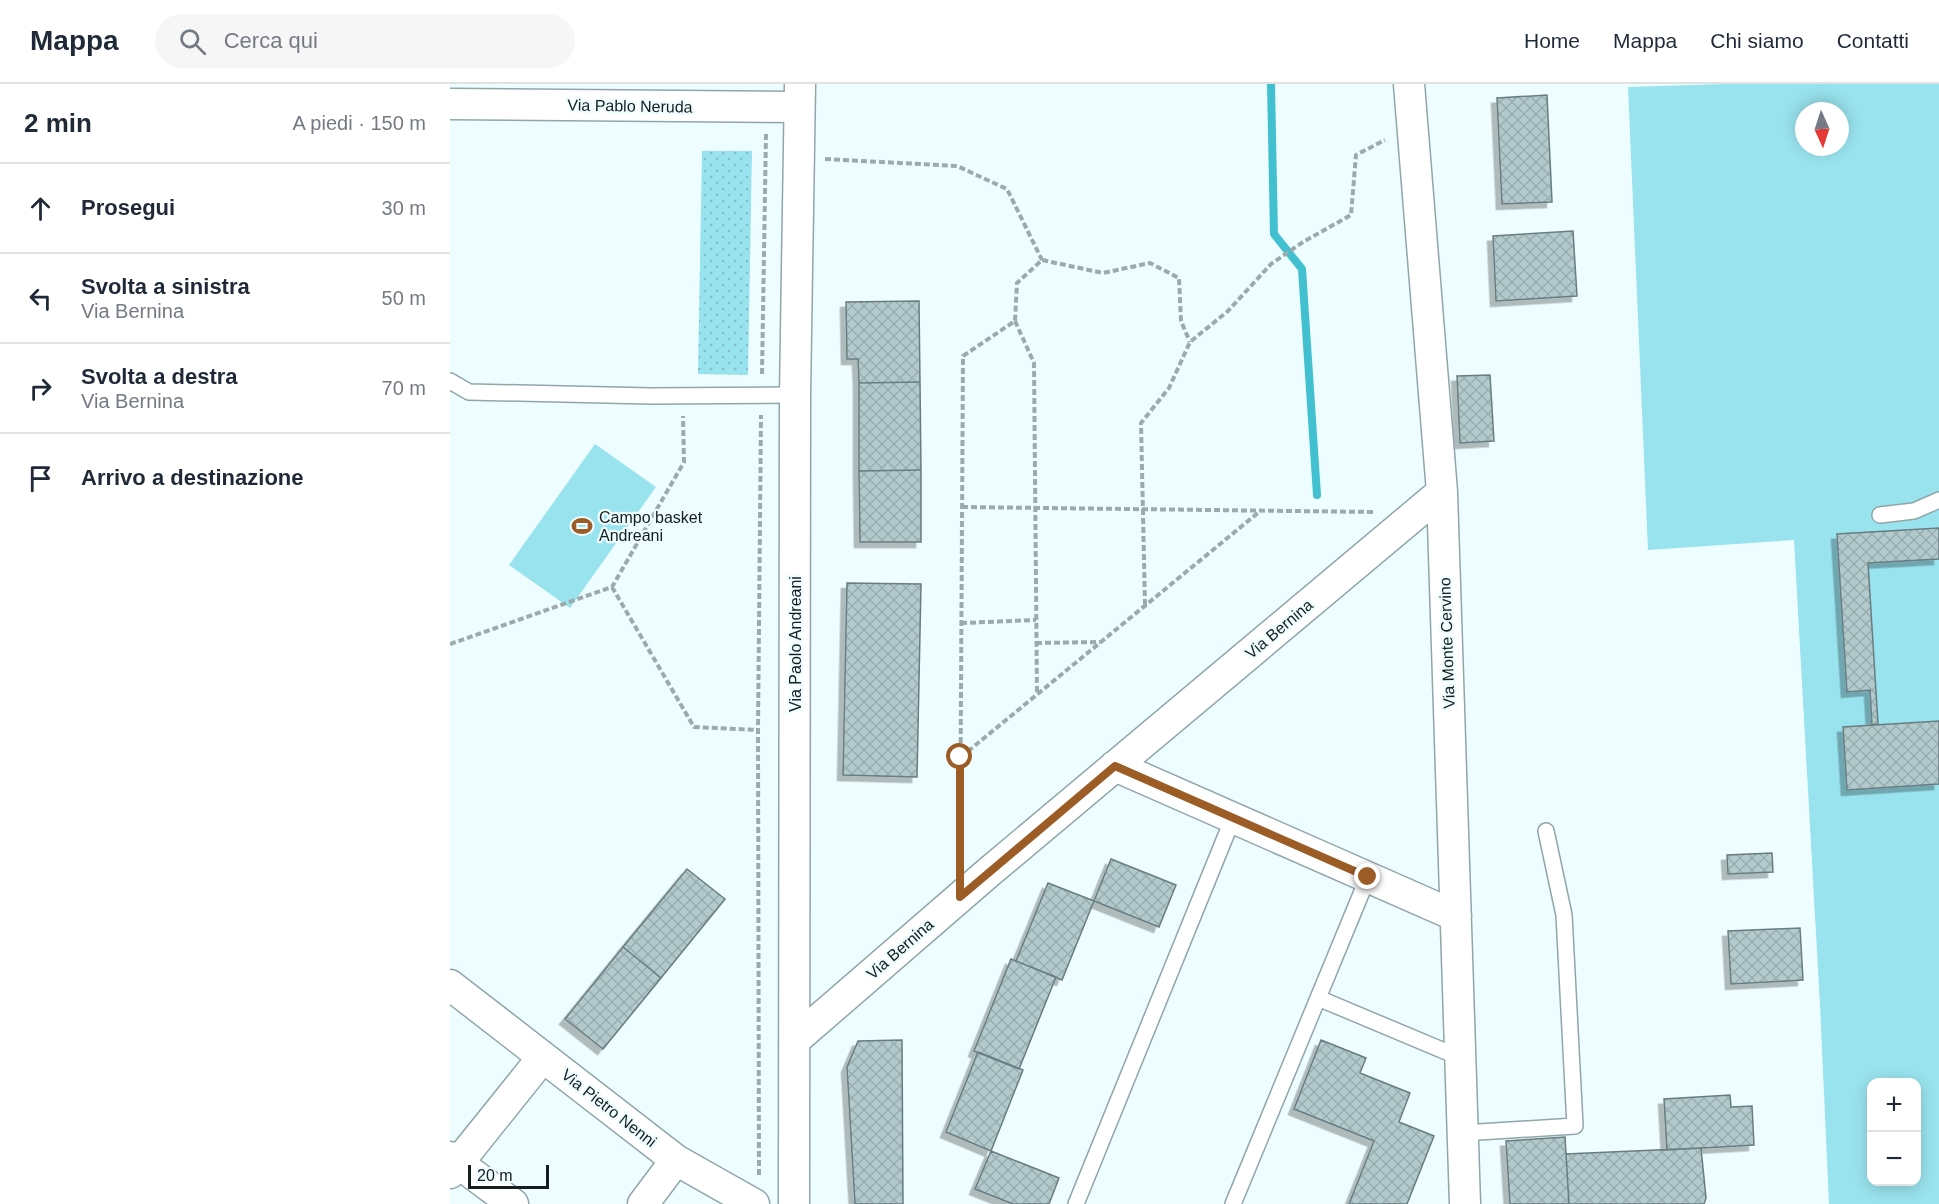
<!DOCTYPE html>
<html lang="it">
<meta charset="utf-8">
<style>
body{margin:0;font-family:Arial,sans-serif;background:#f6f6f7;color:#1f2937}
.controls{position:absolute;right:18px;bottom:18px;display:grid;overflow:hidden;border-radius:12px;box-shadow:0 3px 15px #0003}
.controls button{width:54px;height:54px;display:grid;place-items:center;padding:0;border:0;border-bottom:2px solid #e0e1e3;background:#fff;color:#1f2937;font:30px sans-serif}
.compass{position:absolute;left:1345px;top:18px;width:54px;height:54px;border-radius:50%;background:#fff;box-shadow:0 3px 15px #0003;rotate:177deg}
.scale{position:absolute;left:18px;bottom:15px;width:81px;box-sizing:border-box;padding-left:6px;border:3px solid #151e1f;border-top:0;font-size:16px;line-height:21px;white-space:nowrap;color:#151e1f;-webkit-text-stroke:4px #eefdff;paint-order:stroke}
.stop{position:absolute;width:18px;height:18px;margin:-14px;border:4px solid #9c5c26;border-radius:50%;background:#fff}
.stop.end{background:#9c5c26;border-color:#fff;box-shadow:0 2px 6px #0008}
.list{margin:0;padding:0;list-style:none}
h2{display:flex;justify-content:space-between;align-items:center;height:78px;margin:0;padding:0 24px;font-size:26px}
h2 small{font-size:20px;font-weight:400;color:#747a83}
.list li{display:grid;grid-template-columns:39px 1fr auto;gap:18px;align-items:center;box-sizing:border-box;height:90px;padding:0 24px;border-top:2px solid #e0e1e3}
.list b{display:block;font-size:22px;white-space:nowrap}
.list p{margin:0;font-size:20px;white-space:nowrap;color:#747a83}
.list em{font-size:20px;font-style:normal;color:#747a83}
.icon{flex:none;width:33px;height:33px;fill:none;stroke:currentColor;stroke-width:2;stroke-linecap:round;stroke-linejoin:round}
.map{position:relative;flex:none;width:1489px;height:1120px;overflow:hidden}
header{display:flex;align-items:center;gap:36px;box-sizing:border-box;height:84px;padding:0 30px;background:#fff;border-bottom:2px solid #e0e1e3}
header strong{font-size:28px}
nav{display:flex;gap:33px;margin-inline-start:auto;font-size:21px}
.search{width:420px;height:54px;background:#f6f6f7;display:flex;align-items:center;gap:15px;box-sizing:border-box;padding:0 21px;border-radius:33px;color:#747a83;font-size:22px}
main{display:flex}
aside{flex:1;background:#fff}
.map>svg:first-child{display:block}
.green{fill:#99e3ee;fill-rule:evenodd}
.park{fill:url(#park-dots)}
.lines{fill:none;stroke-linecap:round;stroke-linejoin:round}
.stream{stroke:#42c0d0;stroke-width:8}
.building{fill:url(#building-cross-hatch);stroke:#687d81;stroke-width:1.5;filter:url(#shadow)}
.lane-casing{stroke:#90a6a9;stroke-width:18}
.street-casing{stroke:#90a6a9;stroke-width:33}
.path{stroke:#9daaac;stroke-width:4;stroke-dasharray:6 3;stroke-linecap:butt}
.lane{stroke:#fff;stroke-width:15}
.street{stroke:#fff;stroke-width:30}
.route{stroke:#9c5c26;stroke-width:8}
.labels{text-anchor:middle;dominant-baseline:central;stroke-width:4.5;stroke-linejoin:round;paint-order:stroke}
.street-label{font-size:16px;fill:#151e1f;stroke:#eefdff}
.poi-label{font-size:16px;fill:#151e1f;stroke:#eefdff;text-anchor:start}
</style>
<header>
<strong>Mappa</strong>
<div class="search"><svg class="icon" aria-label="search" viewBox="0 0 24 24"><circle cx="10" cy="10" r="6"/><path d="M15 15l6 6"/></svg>Cerca qui</div>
<nav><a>Home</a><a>Mappa</a><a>Chi siamo</a><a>Contatti</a></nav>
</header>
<main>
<aside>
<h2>2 min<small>A piedi · 150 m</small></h2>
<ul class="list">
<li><svg class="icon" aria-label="ahead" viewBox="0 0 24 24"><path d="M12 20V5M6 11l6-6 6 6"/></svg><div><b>Prosegui</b></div><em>30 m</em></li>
<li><svg class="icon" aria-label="left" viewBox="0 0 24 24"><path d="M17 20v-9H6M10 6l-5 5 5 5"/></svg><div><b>Svolta a sinistra</b><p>Via Bernina</p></div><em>50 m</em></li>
<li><svg class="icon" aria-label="right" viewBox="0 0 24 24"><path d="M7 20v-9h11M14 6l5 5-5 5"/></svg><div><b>Svolta a destra</b><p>Via Bernina</p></div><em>70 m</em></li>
<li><svg class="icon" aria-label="arrive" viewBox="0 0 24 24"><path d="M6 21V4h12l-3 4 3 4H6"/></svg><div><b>Arrivo a destinazione</b></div></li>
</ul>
</aside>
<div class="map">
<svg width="1489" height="1120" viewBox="0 0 1489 1120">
<defs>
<pattern id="park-dots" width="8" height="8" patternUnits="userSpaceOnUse" patternTransform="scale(1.5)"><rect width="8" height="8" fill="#99e3ee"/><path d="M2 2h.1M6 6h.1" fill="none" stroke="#83c2cc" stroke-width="1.8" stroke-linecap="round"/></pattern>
<pattern id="building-cross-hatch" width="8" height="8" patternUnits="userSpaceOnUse" patternTransform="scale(1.5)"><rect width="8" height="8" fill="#b3cacd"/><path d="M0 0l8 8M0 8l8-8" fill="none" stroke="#99adb0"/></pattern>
<filter id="shadow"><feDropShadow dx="-5.5" dy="5.5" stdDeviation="0" flood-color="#0004"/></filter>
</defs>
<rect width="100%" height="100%" fill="#eefdff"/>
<path class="green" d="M 1273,0 L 1489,0 L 1489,1120 L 1379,1120 L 1370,921 L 1344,456 L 1198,466 L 1178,3 ZM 1354,27 L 1390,27 L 1390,63 L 1354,63 ZM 1422,998 L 1466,998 L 1466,1098 L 1422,1098 Z
M 145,360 L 206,403 L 120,524 L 59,481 Z"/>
<path class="park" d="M 252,67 L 302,67 L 298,291 L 248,290 Z"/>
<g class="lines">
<path class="stream" d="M 821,0 L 824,150 L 852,185 L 867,411"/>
</g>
<path class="building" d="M 1097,11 L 1102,118 L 1052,120 L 1047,14 Z
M 1123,147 L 1127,212 L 1046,217 L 1043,152 Z
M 469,217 L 470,298 L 409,299 L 408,275 L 397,275 L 396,218 Z
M 1040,291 L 1044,357 L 1010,359 L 1007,292 Z
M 470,298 L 471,386 L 409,387 L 409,299 Z
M 471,386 L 471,458 L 410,458 L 409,387 Z
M 1489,444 L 1489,475 L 1418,479 L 1428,640 L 1422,641 L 1420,606 L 1397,608 L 1387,450 Z
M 397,499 L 471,500 L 467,693 L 393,691 Z
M 1489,637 L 1489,700 L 1397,706 L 1393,643 Z
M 1322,769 L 1323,788 L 1278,790 L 1277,771 Z
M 661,775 L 726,801 L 709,843 L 644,817 Z
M 237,785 L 275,815 L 211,894 L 173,863 Z
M 598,799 L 644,817 L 612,896 L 566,877 Z
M 1350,844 L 1353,896 L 1281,900 L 1278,847 Z
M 173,863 L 211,894 L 153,965 L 115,935 Z
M 561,875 L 606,893 L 569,985 L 524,967 Z
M 452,956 L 453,1120 L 405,1120 L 397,983 L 408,957 Z
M 871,956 L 916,974 L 910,989 L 960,1009 L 949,1038 L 984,1052 L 957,1120 L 899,1120 L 924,1057 L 844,1025 Z
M 528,968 L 573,986 L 541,1067 L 496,1048 Z
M 1280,1011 L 1281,1023 L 1302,1022 L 1304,1061 L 1217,1066 L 1214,1015 Z
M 1115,1053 L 1119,1120 L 1060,1120 L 1056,1057 Z
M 1251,1064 L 1256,1114 L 1254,1120 L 1119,1120 L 1116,1070 Z
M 541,1067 L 609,1094 L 599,1120 L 563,1120 L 525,1105 Z"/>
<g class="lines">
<g class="lane-casing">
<path id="lane" d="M 0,297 L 19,308 L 201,312 L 345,311
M 1430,431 L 1464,427 L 1489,416
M 868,914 L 1011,974
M 1013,1049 L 1125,1042 L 1114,831 L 1096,747
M 626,1120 L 783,734
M 783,1120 L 918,793"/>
</g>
<g class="street-casing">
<path id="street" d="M 959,0 L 992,408 L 1015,1120
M 0,20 L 349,23
M 665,682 L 1006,832
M 0,901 L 226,1076 L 304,1120
M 345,956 L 539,788 L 992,408
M 0,1073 L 63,1120
M 0,1089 L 93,973
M 193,1120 L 226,1076
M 344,1120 L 345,311 L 350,0"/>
</g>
<path class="path" d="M 375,75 L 507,82 L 557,105 L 592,176
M 565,237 L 584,279 L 587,610
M 312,290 L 316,49
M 512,423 L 925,428
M 162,503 L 244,643 L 308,646
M 695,521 L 691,339 L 719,304 L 740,258 L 778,227 L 821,180 L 853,158 L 901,131 L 906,71 L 935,56
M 511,539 L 586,536
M 586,559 L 650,558
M 0,560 L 162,503 L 234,378 L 233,332
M 511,673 L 809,428
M 510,776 L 513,272 L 565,237 L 567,199 L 592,176 L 653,189 L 700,179 L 729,194 L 731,237 L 740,258
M 309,1091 L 308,646 L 311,331"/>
<use href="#lane" class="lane"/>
<use href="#street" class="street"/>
</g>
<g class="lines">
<path class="route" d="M 510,673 L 510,813 L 665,682 L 918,793"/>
</g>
<defs>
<g id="stadium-bare" transform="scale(1.62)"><path d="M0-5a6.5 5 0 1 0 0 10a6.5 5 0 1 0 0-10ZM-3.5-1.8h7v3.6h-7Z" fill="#9c5c26" stroke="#eefdff" stroke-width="2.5" paint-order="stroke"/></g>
</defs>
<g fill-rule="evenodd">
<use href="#stadium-bare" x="132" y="442"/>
</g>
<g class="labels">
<g class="street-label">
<text transform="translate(180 22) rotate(1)">Via Pablo Neruda</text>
<text transform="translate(829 545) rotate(-40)">Via Bernina</text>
<text transform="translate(997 559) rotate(-92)">Via Monte Cervino</text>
<text transform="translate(345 560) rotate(-90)">Via Paolo Andreani</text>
<text transform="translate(450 865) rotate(-41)">Via Bernina</text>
<text transform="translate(159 1024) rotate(38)">Via Pietro Nenni</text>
</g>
<g class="poi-label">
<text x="149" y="433">Campo basket<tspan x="149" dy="18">Andreani</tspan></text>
</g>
</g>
</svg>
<div class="controls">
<button>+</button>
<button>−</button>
</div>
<svg class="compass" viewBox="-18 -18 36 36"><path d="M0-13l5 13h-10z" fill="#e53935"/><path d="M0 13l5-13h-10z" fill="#747a83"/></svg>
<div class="scale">20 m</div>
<div class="stop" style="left:510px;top:673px"></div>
<div class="stop end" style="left:918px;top:793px"></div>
</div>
</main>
